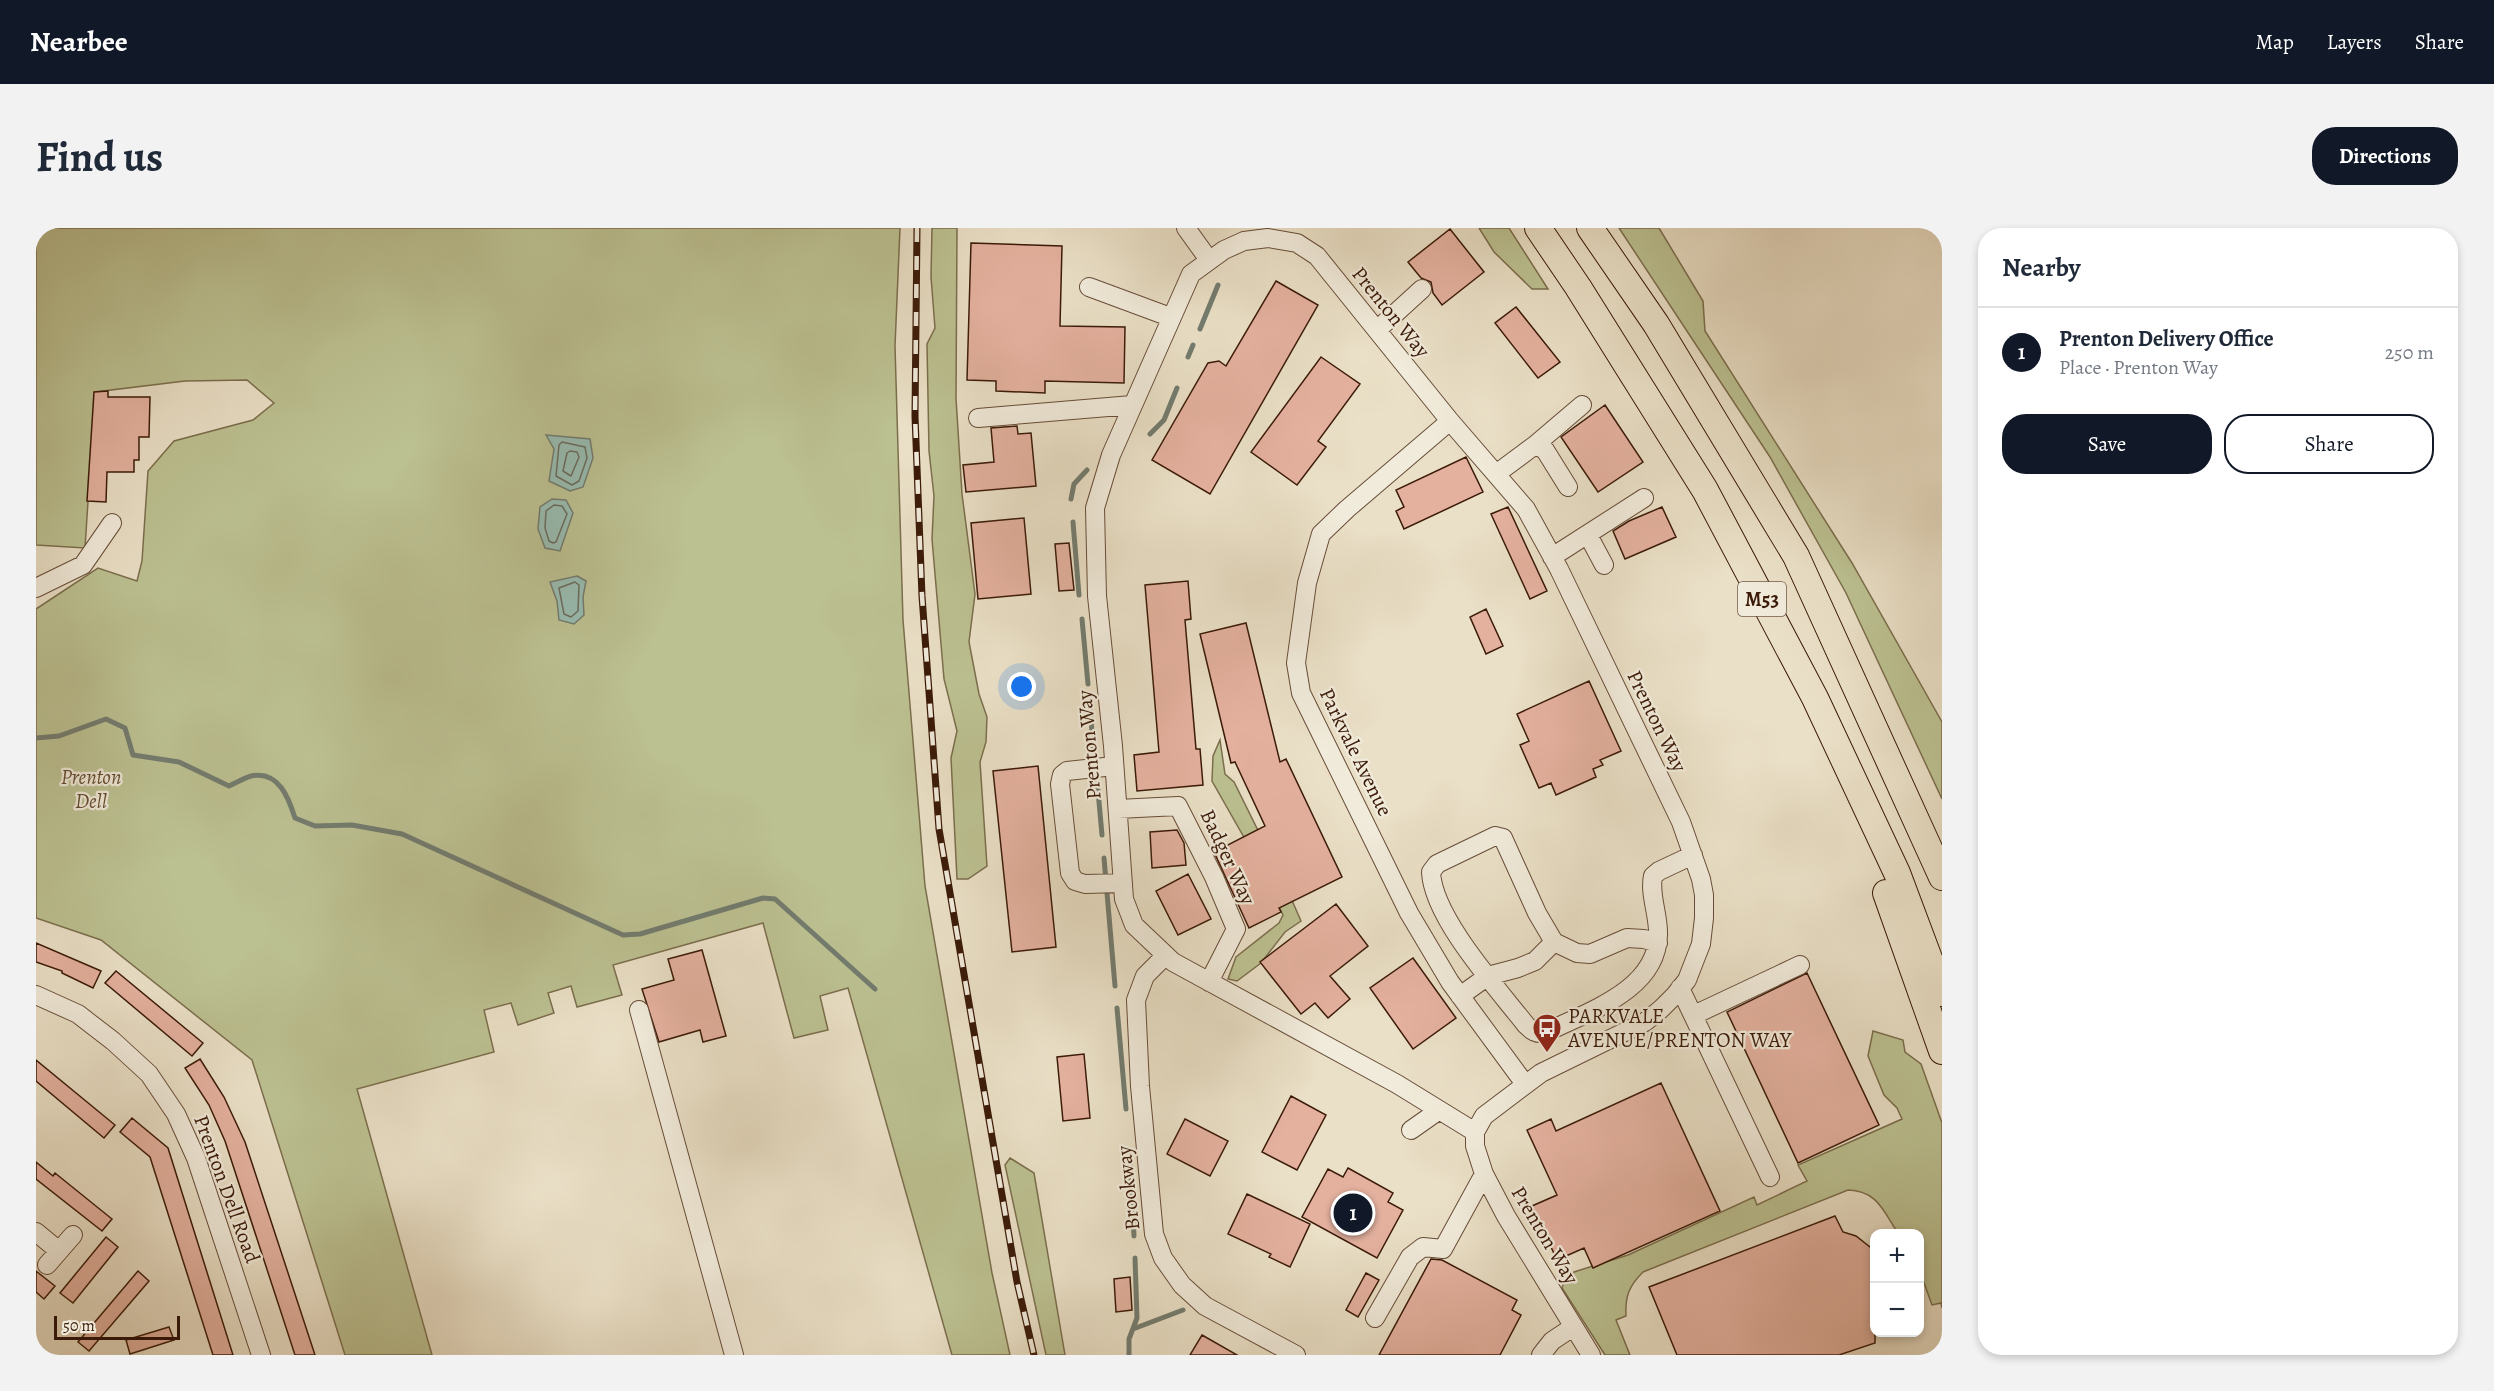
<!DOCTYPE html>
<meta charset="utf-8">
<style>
body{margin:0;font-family:Alegreya,serif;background:#f2f2f3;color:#1f2937}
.controls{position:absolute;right:18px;bottom:18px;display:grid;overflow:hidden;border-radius:12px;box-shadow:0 3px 9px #0003}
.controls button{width:54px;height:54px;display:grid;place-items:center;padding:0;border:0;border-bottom:2px solid #e0e1e3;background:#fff;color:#1f2937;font:30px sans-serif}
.scale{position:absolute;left:18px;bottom:15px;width:126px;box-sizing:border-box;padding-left:6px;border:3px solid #3b1a08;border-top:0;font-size:16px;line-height:21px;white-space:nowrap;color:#3b1a08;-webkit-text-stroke:4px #f1ebdb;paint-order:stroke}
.you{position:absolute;left:986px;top:459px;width:21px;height:21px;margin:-15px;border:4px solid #fff;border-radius:50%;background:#1a73e8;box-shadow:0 0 0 9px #1a73e833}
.badge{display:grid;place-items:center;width:39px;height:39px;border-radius:50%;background:#111827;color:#fff;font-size:20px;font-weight:700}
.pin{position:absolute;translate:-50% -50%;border:3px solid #fff;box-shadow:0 2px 6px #0006}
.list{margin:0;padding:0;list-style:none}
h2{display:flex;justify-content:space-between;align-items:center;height:78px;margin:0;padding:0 24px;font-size:26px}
h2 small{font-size:20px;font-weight:400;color:#747a83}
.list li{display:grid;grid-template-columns:39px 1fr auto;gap:18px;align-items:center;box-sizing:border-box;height:90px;padding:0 24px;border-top:2px solid #e0e1e3}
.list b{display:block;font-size:22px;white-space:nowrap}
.list p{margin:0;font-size:20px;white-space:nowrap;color:#747a83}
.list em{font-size:20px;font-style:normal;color:#747a83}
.actions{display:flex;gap:12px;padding:18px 24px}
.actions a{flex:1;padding:14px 0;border:2px solid #111827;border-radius:24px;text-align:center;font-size:21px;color:#111827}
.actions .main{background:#111827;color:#fff}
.map{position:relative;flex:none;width:1906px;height:1127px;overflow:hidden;border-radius:24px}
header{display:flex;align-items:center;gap:36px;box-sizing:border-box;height:84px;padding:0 30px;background:#111827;color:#fff}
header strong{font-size:28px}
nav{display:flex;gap:33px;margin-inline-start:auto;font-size:21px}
.intro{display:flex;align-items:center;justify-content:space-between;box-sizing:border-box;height:144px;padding:0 36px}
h1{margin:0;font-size:42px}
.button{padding:15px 27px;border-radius:24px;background:#111827;color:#fff;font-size:21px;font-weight:700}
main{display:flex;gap:36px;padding:0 36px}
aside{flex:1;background:#fff;border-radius:24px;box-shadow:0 3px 9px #0003}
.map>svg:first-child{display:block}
.green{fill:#bcc192;stroke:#7c6e4d;stroke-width:1.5}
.water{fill:#98bdb3;stroke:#737c6f;stroke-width:1.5}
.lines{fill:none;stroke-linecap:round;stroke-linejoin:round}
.shore{stroke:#6a6c5e;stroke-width:1.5}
.stream{stroke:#737c6f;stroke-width:5}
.building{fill:#e4b19f;stroke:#3b1a08;stroke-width:1.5}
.minor-casing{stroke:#674c38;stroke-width:20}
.highway-casing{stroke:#3b1a08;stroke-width:28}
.minor{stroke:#f1ebdb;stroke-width:18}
.highway{stroke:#eae0c7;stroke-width:26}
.rail-casing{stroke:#3b1a08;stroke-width:7}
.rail{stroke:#f1ebdb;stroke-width:4.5;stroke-dasharray:14;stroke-linecap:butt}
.labels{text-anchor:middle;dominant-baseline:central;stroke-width:4.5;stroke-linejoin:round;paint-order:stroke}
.shield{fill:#f1ebdb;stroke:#725947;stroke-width:1.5}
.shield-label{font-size:20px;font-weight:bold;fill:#3b1a08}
.street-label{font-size:21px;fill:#3b1a08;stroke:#f1ebdb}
.park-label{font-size:21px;font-style:italic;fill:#624c31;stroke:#f1ebdb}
.poi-label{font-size:21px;fill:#3b1a08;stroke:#f1ebdb;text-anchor:start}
</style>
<header>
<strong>Nearbee</strong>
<nav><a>Map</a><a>Layers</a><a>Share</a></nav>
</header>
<div class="intro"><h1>Find us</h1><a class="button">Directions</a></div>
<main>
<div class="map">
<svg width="1906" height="1127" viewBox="0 0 1906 1127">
<rect width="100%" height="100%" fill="#eae0c7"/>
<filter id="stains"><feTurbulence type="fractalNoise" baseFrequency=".00333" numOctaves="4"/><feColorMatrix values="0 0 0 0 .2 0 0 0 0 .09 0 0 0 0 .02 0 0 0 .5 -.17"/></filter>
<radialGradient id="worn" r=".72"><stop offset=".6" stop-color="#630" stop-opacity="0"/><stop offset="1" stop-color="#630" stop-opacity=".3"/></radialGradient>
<path class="green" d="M 0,0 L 864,0 L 859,118 L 867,392 L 889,658 L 956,1045 L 974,1127 L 916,1127 L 812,760 L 784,768 L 792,802 L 758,810 L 727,695 L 577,737 L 586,767 L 541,779 L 535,758 L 512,765 L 518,785 L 482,797 L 475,775 L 448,782 L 458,824 L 321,861 L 396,1127 L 309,1127 L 216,832 L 65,712 L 0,690 L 0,381 L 62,340 L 101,353 L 106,333 L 112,243 L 138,213 L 217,192 L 238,175 L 211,152 L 149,153 L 59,164 L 49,320 L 0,317 Z
M 896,0 L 921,0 L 920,170 L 926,266 L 939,366 L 933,414 L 943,466 L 951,489 L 950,514 L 944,534 L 951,638 L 932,651 L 921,651 L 915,530 L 921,503 L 908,451 L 896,311 L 898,268 L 893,223 L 891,116 L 899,100 L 895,49 Z
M 1443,0 L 1473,0 L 1512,61 L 1496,61 L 1458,24 Z
M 1583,0 L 1623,0 L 1667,73 L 1669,103 L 1816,335 L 1906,494 L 1906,571 L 1810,365 L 1734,229 Z
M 1184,512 L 1189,546 L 1198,554 L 1251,661 L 1265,693 L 1249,704 L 1225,735 L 1201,753 L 1192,751 L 1200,729 L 1243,695 L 1247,687 L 1214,620 L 1176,553 L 1177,528 Z
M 1837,803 L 1867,812 L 1869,824 L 1885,836 L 1906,895 L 1906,1080 L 1905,1075 L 1896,1077 L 1884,1044 L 1884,1006 L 1862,1005 C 1847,983 1842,963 1812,962 L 1607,1044 C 1593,1058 1589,1068 1590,1088 L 1580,1092 L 1594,1127 L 1569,1127 L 1526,1060 L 1529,1050 L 1538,1044 L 1592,1027 L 1718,969 L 1721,977 L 1771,953 L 1762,937 L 1866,891 L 1861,880 L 1848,867 L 1832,828 Z
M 974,930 L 998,945 L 1029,1127 L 1010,1127 L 969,937 Z"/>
<path class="water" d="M 510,207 L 554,211 L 557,230 L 547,259 L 534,263 L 513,253 L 518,221 Z
M 516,271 L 530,272 L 537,285 L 524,323 L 509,320 L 502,301 L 504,279 Z
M 541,348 L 550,353 L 547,369 L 548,387 L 538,396 L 523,392 L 521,373 L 514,354 Z"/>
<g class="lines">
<path class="shore" d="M 526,214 L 549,219 L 551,230 L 543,253 L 536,257 L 520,248 L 523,217 Z
M 534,223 L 541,224 L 543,229 L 535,248 L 527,243 L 531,225 Z
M 518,277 L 526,278 L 531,286 L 520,314 L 517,315 L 513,313 L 509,300 L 510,283 Z
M 539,354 L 543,357 L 542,383 L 535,389 L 528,386 L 523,360 Z"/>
<path class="stream" d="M 1164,101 L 1182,57
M 1152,129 L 1157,117
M 1114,206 L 1128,192 L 1141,160
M 1035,271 L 1038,256 L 1051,242
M 1037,294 L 1043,367
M 1046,391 L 1052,456
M 1054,479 L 1058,528
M 0,510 L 23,508 L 70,491 L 89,500 L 97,527 L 143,534 L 193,558 C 200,555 208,550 215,548 C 243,542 253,571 259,590 L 279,598 L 316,597 L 366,606 L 587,707 L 604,706 L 727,670 L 739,671 L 839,761
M 1061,552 L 1066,607
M 1068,630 L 1079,758
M 1081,780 L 1090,881
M 1094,936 L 1098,1008
M 1097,1101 L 1147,1082
M 1093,1127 L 1093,1111 L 1101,1090 L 1099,1030"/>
</g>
<path class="building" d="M 1414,1 L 1448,44 L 1406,77 L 1397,65 L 1395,54 L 1385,50 L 1372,34 Z
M 935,15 L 1026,18 L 1024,98 L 1089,99 L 1088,155 L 1009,153 L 1009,165 L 960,163 L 960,153 L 931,152 Z
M 1240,53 L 1282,77 L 1174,266 L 1116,232 L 1172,135 L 1183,133 L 1190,138 Z
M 1480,79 L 1524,134 L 1502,150 L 1459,95 Z
M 1285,129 L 1324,156 L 1282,213 L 1290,219 L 1261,257 L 1215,224 Z
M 72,163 L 72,169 L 114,169 L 113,209 L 103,209 L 103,232 L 98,232 L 98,244 L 71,244 L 70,274 L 51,273 L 58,164 Z
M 1569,177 L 1607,234 L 1562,264 L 1525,209 Z
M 981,198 L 982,206 L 995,205 L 1000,258 L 930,264 L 927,237 L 958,234 L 955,200 Z
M 1430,229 L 1447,264 L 1368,301 L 1360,283 L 1368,279 L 1360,262 Z
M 1472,279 L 1511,363 L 1494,371 L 1455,286 Z
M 1626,279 L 1640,309 L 1589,331 L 1577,303 L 1593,293 Z
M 988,290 L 995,366 L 942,371 L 935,295 Z
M 1033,315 L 1038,362 L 1023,363 L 1019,316 Z
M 1152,353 L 1155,391 L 1149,392 L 1160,521 L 1164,521 L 1167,557 L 1101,563 L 1098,527 L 1123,524 L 1109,357 Z
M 1450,381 L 1467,418 L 1450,426 L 1434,389 Z
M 1210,395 L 1244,534 L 1250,531 L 1306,649 L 1243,680 L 1245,684 L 1213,700 L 1178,624 L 1229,598 L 1199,534 L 1195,535 L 1164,406 Z
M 1553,453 L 1585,523 L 1564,532 L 1567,537 L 1557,541 L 1560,549 L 1520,567 L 1515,555 L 1503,560 L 1484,517 L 1493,513 L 1481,486 Z
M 1002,538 L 1020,719 L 976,724 L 957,543 Z
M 1141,602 L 1148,615 L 1150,637 L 1116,640 L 1114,604 Z
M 1152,646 L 1175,691 L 1142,707 L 1120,663 Z
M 1300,676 L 1332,718 L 1294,748 L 1314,771 L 1292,790 L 1279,775 L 1265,786 L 1224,734 Z
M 0,715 L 65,743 L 57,760 L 26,745 L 26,743 L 0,734 Z
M 666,722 L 690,808 L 667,814 L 664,802 L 623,814 L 606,761 L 638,752 L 632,731 Z
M 1377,730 L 1420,790 L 1377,821 L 1334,760 Z
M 80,743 L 167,815 L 156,828 L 69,755 Z
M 1771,745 L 1843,897 L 1762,935 L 1691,784 Z
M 1048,826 L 1054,890 L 1027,893 L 1021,829 Z
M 164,831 L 188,869 L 209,914 L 279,1127 L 259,1127 L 189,913 L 173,877 L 149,840 Z
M 0,832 L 79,897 L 68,910 L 0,853 Z
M 1625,855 L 1684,983 L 1557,1040 L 1548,1020 L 1521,1032 L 1496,978 L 1521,967 L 1491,902 L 1515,891 L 1520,903 Z
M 1255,868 L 1290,887 L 1261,942 L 1226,924 Z
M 96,890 L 132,920 L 197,1127 L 177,1127 L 114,929 L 84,904 Z
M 1149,891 L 1192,913 L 1174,948 L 1131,926 Z
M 0,934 L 17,948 L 19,945 L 76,991 L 66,1003 L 0,951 Z
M 1312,940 L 1357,965 L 1352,974 L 1367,982 L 1341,1030 L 1266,989 L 1292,941 L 1307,949 Z
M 1211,966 L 1274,996 L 1254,1039 L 1233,1029 L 1235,1026 L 1192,1006 Z
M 1799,988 L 1807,1004 L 1820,1008 L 1839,1023 L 1839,1115 L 1803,1127 L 1641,1127 L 1613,1059 Z
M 70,1009 L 82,1019 L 37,1075 L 24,1065 Z
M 1395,1031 L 1406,1032 L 1481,1072 L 1476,1082 L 1485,1087 L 1464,1127 L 1343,1127 Z
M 0,1043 L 19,1058 L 8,1071 L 0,1064 Z
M 102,1043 L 113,1053 L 53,1123 L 42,1114 Z
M 1330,1045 L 1343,1052 L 1322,1089 L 1310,1082 Z
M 1094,1049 L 1096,1082 L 1080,1084 L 1078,1051 Z
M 133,1099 L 138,1112 L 94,1126 L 90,1112 Z
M 1166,1107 L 1201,1127 L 1154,1127 Z"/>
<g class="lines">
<g class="minor-casing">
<path id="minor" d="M 1150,0 L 1173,32
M 1053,59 L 1134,89
M 1341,102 L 1386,61
M 942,190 L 1096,177
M 1414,193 L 1311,281 L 1285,306 L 1271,355 L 1260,435 L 1265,465 L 1373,685 L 1414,754 L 1489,856
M 1499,217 L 1546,177
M 1460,246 L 1499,217 L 1509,222 L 1532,259
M 1552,307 L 1568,337
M 1516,329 L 1608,270
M 0,360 L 47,337 L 76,295
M 1078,538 L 1031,543 L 1026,547 L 1024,556 L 1034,645 L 1039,653 L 1049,656 L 1087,655
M 1082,581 L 1142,578 L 1178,649 L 1200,701 L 1173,754
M 1622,715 L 1608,711 L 1591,710 L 1554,726 L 1541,725 L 1518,714 L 1501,685 L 1467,610 L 1459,608 L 1401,636 L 1395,644 C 1397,690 1462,761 1490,797 C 1496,803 1500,806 1509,805 C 1550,784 1621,763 1622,707 C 1623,688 1613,666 1617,648 L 1623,643 L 1657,627
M 1130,727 L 1109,748 L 1100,772 L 1104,858 L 1118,1006 L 1127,1030 L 1146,1057 L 1169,1078 L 1260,1127
M 1644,760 L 1734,949
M 0,767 L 42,786 L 77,813 L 113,846 L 140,886 L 160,930 L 225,1127
M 1424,768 L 1452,748 L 1482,740 L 1499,733 L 1518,714
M 603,782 L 698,1127
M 1658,787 L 1764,737
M 1375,902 L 1402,883
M 1439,904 L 1361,856 L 1137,734 L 1098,697 L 1088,671 L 1077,518 L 1061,368 L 1059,280 L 1075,227 L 1155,46 L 1188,22 L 1208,13 L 1232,10 L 1261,15 L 1281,28 L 1414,193 L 1490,281 L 1523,341 L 1645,594 L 1665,651 L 1668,667 L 1668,690 L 1665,716 L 1651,752 L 1639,767 L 1625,781 L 1609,794 L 1505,845 L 1448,888 L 1439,904 L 1439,918 L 1448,946 L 1470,988 L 1555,1127
M 0,1004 L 23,1023
M 11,1037 L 37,1007
M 1339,1090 L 1374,1029 L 1387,1019 L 1407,1021 L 1448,946
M 1505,1127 L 1516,1113 L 1537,1099"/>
</g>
<g class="highway-casing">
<path id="highway" d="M 1502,0 L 1542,59 L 1669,262 L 1779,470 L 1861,645 L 1906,765
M 1554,0 L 1620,96 L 1760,328 L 1906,649
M 1850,665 L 1906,823"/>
</g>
<use href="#minor" class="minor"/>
<use href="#highway" class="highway"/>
<g class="rail-casing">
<path id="rail" d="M 881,0 L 879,188 L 886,368 L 903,601 L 981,1054 L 998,1127"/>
</g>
<use href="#rail" class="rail"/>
</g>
<defs>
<g id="bus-pin" transform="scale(1.5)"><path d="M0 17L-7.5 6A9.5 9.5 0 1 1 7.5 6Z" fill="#8f2418" stroke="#f1ebdb"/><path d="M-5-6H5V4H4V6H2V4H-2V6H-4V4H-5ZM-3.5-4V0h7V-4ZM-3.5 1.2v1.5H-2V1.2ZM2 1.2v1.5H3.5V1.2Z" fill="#fff"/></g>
</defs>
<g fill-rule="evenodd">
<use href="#bus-pin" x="1511" y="800"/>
</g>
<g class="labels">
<rect class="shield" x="1702" y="354" width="48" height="34" rx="4.5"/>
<g class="shield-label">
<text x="1726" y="371">M53</text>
</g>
<g class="street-label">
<text transform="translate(1355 84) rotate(51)">Prenton Way</text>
<text transform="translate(1621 493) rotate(64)">Prenton Way</text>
<text transform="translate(1053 517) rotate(-95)">Prenton Way</text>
<text transform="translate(1320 524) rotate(64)">Parkvale Avenue</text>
<text transform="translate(1192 629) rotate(65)">Badger Way</text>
<text transform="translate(1092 960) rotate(-96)">Brookway</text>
<text transform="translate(191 961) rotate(70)">Prenton Dell Road</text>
<text transform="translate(1509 1007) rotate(59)">Prenton Way</text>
</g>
<g class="park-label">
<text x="55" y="549">Prenton<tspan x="55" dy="24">Dell</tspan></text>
</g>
<g class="poi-label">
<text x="1532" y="788">PARKVALE<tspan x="1532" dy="24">AVENUE/PRENTON WAY</tspan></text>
</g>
</g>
<rect width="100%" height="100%" filter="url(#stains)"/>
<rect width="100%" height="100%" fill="url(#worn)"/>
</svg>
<div class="controls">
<button>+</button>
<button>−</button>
</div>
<div class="scale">50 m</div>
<div class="you"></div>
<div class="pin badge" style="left:1317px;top:985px">1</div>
</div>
<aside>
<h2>Nearby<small></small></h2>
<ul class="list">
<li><span class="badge">1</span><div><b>Prenton Delivery Office</b><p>Place · Prenton Way</p></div><em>250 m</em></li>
</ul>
<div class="actions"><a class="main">Save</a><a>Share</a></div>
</aside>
</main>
